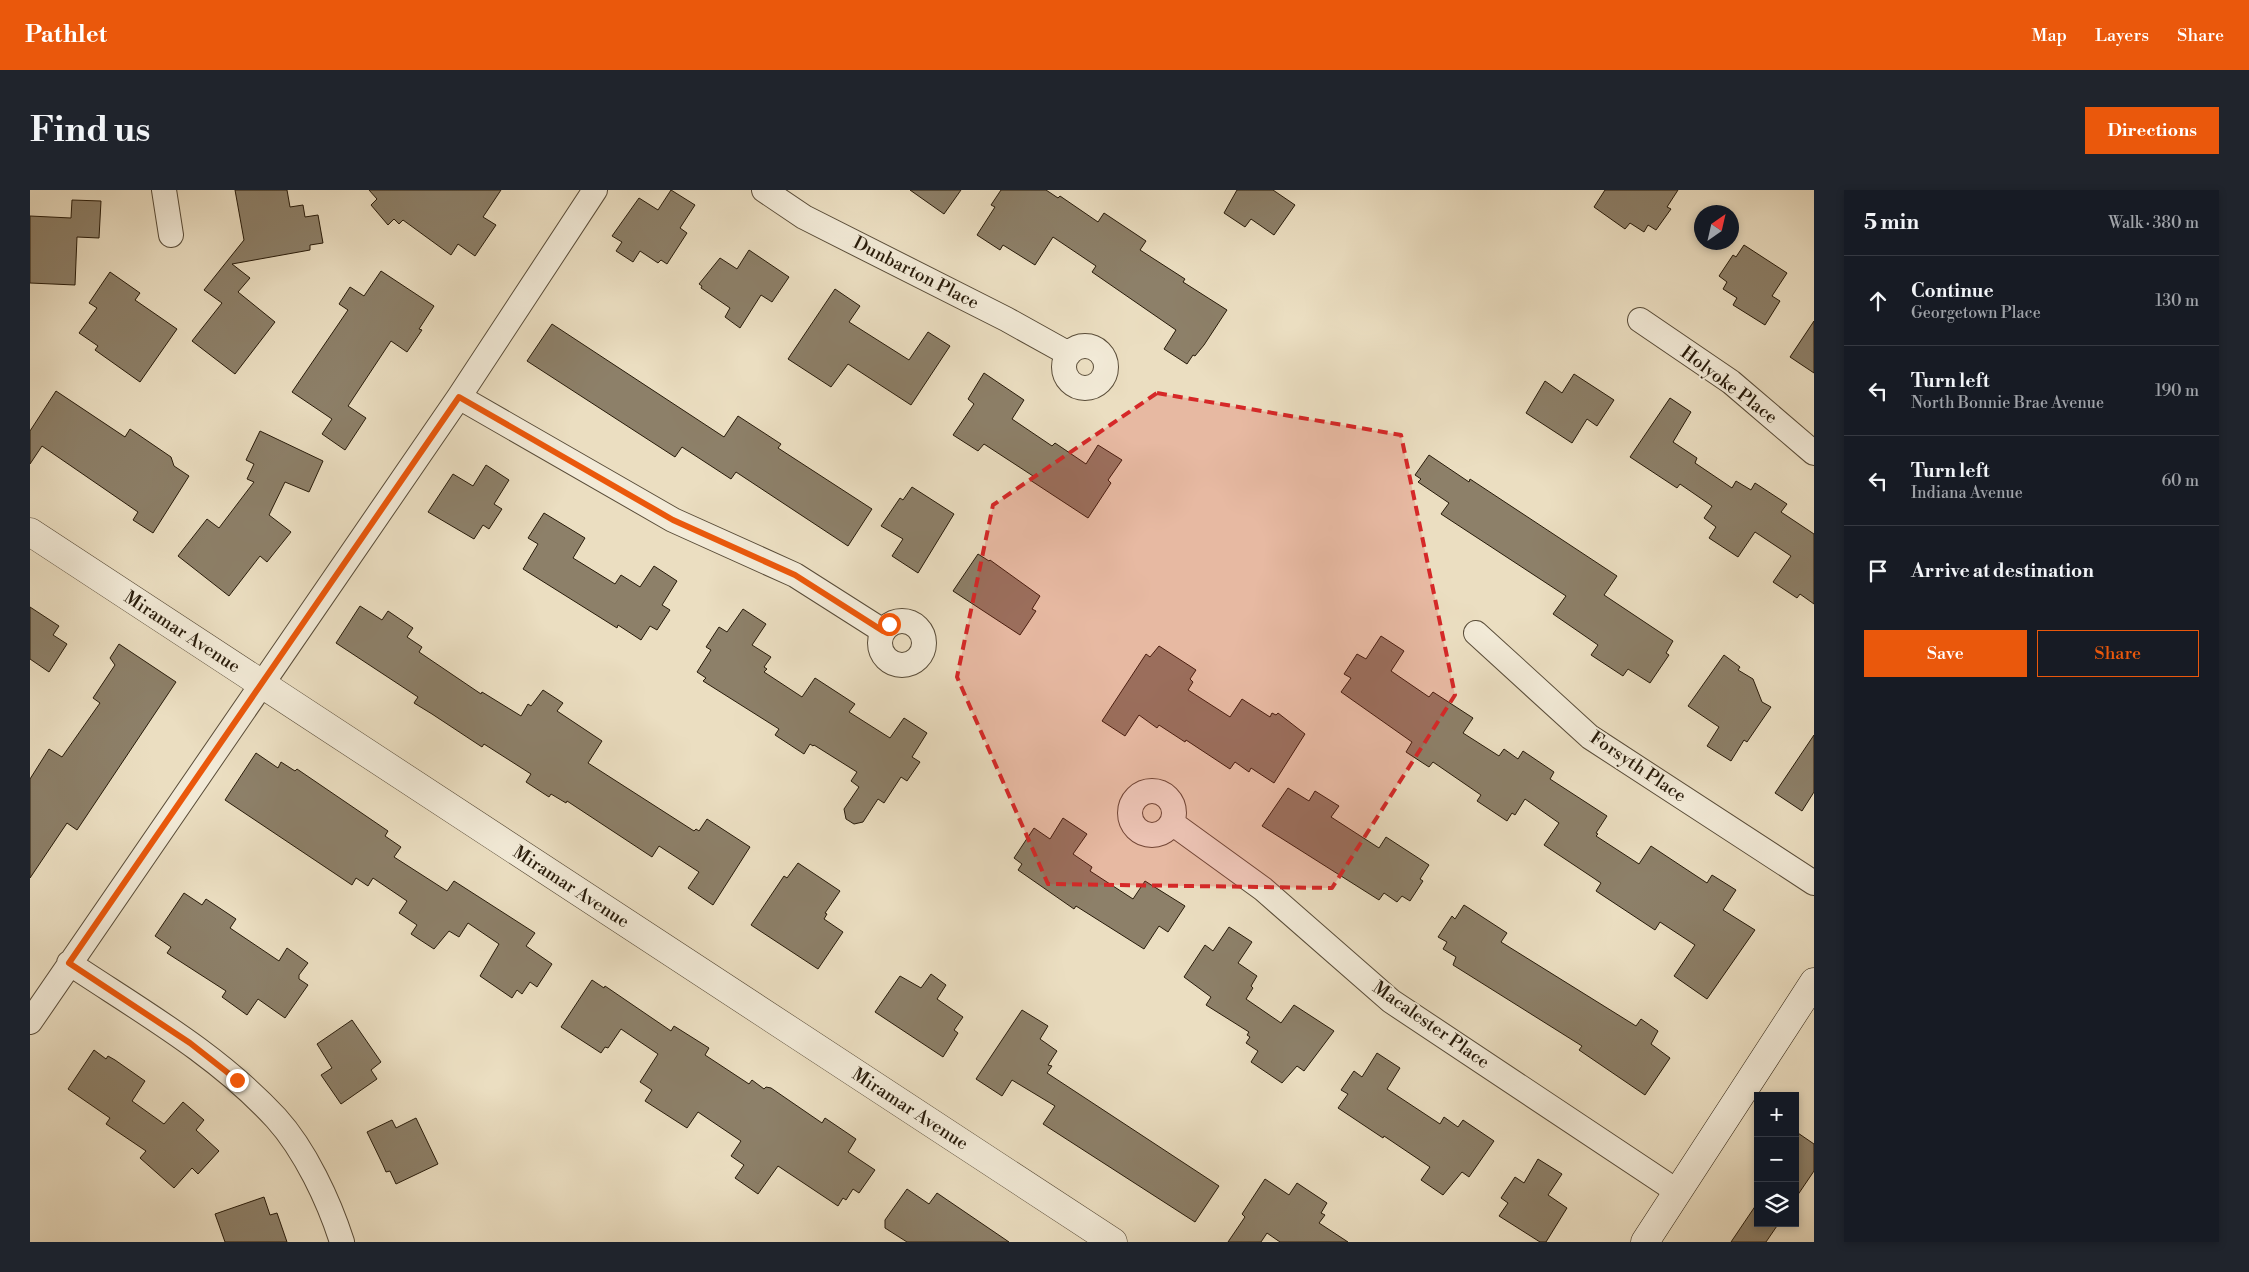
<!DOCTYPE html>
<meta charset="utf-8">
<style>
body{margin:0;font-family:"Libre Bodoni",serif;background:#20242c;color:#f1f3f6}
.controls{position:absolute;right:15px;bottom:15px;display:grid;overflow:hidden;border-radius:0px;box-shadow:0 2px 8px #0003}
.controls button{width:45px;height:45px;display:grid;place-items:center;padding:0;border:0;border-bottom:1px solid #363941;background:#171b24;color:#f1f3f6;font:25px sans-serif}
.compass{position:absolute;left:1664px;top:15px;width:45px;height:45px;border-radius:50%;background:#171b24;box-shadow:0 2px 8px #0003;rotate:34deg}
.stop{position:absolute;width:15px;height:15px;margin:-11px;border:4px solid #ea580c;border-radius:50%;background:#fff}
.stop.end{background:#ea580c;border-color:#fff;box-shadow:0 1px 5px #0008}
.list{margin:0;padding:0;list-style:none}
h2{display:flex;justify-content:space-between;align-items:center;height:65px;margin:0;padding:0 20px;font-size:21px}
h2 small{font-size:16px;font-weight:400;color:#9ea1a6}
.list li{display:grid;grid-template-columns:32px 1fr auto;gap:15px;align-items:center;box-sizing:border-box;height:90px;padding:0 20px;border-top:1px solid #363941}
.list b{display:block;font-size:19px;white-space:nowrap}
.list p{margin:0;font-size:16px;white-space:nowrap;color:#9ea1a6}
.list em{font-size:16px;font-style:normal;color:#9ea1a6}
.actions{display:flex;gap:10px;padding:15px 20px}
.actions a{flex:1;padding:11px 0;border:1px solid #ea580c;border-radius:0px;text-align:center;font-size:18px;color:#ea580c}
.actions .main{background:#ea580c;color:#fff}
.icon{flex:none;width:28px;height:28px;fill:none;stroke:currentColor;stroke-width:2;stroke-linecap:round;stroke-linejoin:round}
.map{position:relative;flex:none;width:1784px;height:1052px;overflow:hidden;border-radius:0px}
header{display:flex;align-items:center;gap:30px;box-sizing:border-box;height:70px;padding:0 25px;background:#ea580c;color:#fff}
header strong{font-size:24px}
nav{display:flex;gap:28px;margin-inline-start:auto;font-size:18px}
.intro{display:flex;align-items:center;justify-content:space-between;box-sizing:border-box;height:120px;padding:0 30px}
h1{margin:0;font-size:35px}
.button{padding:12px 22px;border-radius:0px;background:#ea580c;color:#fff;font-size:18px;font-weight:700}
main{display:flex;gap:30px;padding:0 30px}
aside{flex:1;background:#171b24;border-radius:0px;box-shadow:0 2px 8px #0003}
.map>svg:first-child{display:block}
.building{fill:#8d8069;stroke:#281b0a}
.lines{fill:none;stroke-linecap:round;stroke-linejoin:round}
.minor-casing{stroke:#594c38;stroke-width:26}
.tertiary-casing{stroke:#594c38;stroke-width:29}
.secondary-casing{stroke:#281b0a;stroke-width:29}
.minor{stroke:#f2ead7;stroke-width:24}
.tertiary{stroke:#f2ead7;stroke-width:28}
.secondary{stroke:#f2ead7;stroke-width:28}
.route{stroke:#ea580c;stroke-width:6}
.marked{fill:#d62828;fill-opacity:0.2;stroke:#d62828;stroke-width:4;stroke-dasharray:10 6;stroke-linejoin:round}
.labels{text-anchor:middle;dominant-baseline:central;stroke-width:4;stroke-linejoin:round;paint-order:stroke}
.street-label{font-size:18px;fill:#281b0a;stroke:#f2ead7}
</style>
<header>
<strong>Pathlet</strong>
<nav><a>Map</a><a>Layers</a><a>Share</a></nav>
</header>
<div class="intro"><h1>Find us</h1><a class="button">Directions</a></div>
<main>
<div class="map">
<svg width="1784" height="1052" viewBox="0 0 1784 1052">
<rect width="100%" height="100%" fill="#ebdec1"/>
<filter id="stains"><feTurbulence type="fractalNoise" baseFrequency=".004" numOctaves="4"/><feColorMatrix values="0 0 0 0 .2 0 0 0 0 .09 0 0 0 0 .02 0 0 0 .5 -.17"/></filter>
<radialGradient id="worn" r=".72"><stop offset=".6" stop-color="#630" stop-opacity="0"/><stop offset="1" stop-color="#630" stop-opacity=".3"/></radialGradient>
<path class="building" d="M 205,0 L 257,0 L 260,17 L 273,15 L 275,27 L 288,25 L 293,53 L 280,55 L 280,60 L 202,74 L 220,88 L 208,102 L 245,132 L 205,184 L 162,151 L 192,113 L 174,100 L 214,50 Z
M 339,0 L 471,0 L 453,27 L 466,35 L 445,66 L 428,54 L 421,65 L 373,30 L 369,34 L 364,29 L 358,35 L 341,15 L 347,9 Z
M 641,0 L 665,15 L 650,38 L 657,43 L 637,74 L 631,70 L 628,73 L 610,61 L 603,72 L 586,61 L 592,52 L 582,46 L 609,8 L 628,20 Z
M 880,0 L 931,0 L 914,24 Z
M 971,0 L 1016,0 L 1028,8 L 1030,6 L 1068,32 L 1074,23 L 1116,51 L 1110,60 L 1155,89 L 1153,92 L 1197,120 L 1174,155 L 1165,166 L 1163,165 L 1157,174 L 1134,159 L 1146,140 L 1062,82 L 1066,76 L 1023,47 L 1005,75 L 973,55 L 970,60 L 947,45 L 965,17 L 961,15 Z
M 1207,0 L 1243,0 L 1265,15 L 1244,45 L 1221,29 L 1215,37 L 1194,23 Z
M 1575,0 L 1648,0 L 1637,17 L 1641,19 L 1626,40 L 1618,35 L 1614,42 L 1600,33 L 1595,39 L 1564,17 Z
M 42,10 L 71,11 L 69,48 L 47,47 L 45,95 L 0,93 L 0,26 L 41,28 Z
M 1714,55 L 1757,83 L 1742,106 L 1750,111 L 1735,135 L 1703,115 L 1707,108 L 1693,99 L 1697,92 L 1689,86 L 1703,65 L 1706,67 Z
M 719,60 L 759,87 L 742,112 L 731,105 L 710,138 L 695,127 L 700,118 L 671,98 L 672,96 L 669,94 L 690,68 L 707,79 Z
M 351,81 L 404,116 L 389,139 L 392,140 L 377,162 L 361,151 L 318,216 L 336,228 L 315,260 L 292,244 L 302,229 L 262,202 L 318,120 L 309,114 L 320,97 L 334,106 Z
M 80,82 L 110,103 L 105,110 L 147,139 L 110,192 L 65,160 L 68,156 L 49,143 L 67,118 L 59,113 Z
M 805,99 L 830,116 L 819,132 L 879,170 L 898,142 L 920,156 L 881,215 L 818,174 L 801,197 L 758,169 Z
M 1784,131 L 1784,183 L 1760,167 Z
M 522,134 L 694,247 L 708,226 L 751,254 L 748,258 L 842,319 L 818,356 L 706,282 L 701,289 L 652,257 L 645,267 L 497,171 Z
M 954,183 L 994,210 L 982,229 L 1022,256 L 1025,253 L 1056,274 L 1068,255 L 1092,270 L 1078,290 L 1081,293 L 1058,328 L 1000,290 L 1003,286 L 954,254 L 948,261 L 923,245 L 944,214 L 938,209 Z
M 1544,184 L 1584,210 L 1567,236 L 1557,229 L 1542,253 L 1496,223 L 1515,191 L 1532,203 Z
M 26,201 L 95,247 L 100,239 L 141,267 L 144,276 L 159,286 L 123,343 L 103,330 L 108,322 L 12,256 L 0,274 L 0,241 Z
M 1640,208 L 1661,222 L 1643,252 L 1667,268 L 1665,273 L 1702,298 L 1706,291 L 1721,300 L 1725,293 L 1757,314 L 1751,322 L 1784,344 L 1784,414 L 1770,404 L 1767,408 L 1743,392 L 1761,366 L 1725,342 L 1708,367 L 1679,348 L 1686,337 L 1674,328 L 1682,316 L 1650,294 L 1647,298 L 1600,267 Z
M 230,241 L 293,271 L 279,302 L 255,292 L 239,325 L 261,342 L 237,372 L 230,366 L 199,406 L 148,366 L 177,329 L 189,338 L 224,292 L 217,289 L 224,274 L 216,270 Z
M 1399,265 L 1439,292 L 1440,289 L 1587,386 L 1574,405 L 1643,451 L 1636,463 L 1639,465 L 1620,493 L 1598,479 L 1593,486 L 1561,465 L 1568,455 L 1523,424 L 1536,406 L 1411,324 L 1419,313 L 1388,292 L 1391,289 L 1385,285 Z
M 456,275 L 479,290 L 464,314 L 472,319 L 459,339 L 453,335 L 444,349 L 398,322 L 423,284 L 443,296 Z
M 882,297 L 924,324 L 888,383 L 862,366 L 873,349 L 851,336 L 870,308 L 873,310 Z
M 514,323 L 555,348 L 543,368 L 585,394 L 591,385 L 610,397 L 624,376 L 647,391 L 632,415 L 640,420 L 627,440 L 620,436 L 611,450 L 588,435 L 587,438 L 493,379 L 508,354 L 498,348 Z
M 948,364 L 959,371 L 960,370 L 1010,406 L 1002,419 L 1006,421 L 990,445 L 923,401 Z
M 330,416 L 352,430 L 358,421 L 383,438 L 377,447 L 392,457 L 389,462 L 451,504 L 452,502 L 491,526 L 498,514 L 501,516 L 513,500 L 533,513 L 527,521 L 572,551 L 558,573 L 664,641 L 666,639 L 669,641 L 677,629 L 720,657 L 683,715 L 658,698 L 669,682 L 629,656 L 622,667 L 537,611 L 536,613 L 521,604 L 519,607 L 496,592 L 501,584 L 454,554 L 452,557 L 402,524 L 384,513 L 388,507 L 306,453 Z
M 0,417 L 29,436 L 23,445 L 37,454 L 19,482 L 0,469 Z
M 713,419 L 736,434 L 722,455 L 741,467 L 734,477 L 737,479 L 734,482 L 772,507 L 785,488 L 825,514 L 819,522 L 860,548 L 874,528 L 897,543 L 882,567 L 890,572 L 877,591 L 871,587 L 854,613 L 848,609 L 833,632 L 824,634 L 816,629 L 814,619 L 829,597 L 821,591 L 827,582 L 784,555 L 783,556 L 780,554 L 774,564 L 745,545 L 749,539 L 673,491 L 676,488 L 667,482 L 681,460 L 676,457 L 689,437 L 697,442 Z
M 1351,446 L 1374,461 L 1361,481 L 1399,507 L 1403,502 L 1443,528 L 1433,543 L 1469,566 L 1474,559 L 1488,569 L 1493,561 L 1524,582 L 1520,589 L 1577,626 L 1566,643 L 1568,644 L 1566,646 L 1609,674 L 1621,656 L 1677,693 L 1682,685 L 1706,700 L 1693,720 L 1725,740 L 1677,809 L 1644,786 L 1665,755 L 1630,732 L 1625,740 L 1566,701 L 1571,693 L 1514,655 L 1529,633 L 1495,609 L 1485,625 L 1482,623 L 1477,631 L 1447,611 L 1451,605 L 1403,572 L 1399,577 L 1376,562 L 1382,552 L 1311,502 L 1321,488 L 1314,484 L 1327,464 L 1336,469 Z
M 89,454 L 146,492 L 47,640 L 37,633 L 0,688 L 0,589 L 19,559 L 32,567 L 70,513 L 63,508 L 85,475 L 80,468 Z
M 1129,456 L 1166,480 L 1160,489 L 1163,492 L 1158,500 L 1200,527 L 1212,509 L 1240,527 L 1242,523 L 1246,525 L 1248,523 L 1275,544 L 1244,593 L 1221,578 L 1219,582 L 1205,572 L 1200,579 L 1156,550 L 1155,552 L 1129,535 L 1127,538 L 1109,525 L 1095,546 L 1072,531 L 1116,464 L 1120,467 Z
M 1694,465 L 1710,477 L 1708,480 L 1723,489 L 1732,512 L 1741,517 L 1717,552 L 1714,550 L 1701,571 L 1677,556 L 1689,537 L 1658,516 Z
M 1784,545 L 1784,602 L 1772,621 L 1745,603 Z
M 226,563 L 248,578 L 251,572 L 265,581 L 267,579 L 358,641 L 355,646 L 371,657 L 364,667 L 417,701 L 424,691 L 505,743 L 496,756 L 522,774 L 507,797 L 500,792 L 492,804 L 487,800 L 482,808 L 450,786 L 469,754 L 438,733 L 429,747 L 419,741 L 404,759 L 381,744 L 387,735 L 369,723 L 377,711 L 343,688 L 338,696 L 326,688 L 322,695 L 195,610 Z
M 1258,598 L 1279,611 L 1285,601 L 1309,616 L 1301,627 L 1349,658 L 1356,647 L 1399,675 L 1390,689 L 1393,691 L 1380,711 L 1372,706 L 1367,712 L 1354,703 L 1349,710 L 1232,636 Z
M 1033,628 L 1057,644 L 1043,664 L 1062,677 L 1060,681 L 1103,709 L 1115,691 L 1155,716 L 1138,742 L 1129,736 L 1114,759 L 1046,716 L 1044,719 L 988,680 L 992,674 L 984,668 L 1004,638 L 1020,649 Z
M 768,673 L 810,701 L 795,723 L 797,724 L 794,729 L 813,742 L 788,779 L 721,735 L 754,686 L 757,688 Z
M 154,703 L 172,715 L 176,709 L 206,729 L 200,738 L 249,771 L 257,758 L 278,773 L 269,785 L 269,789 L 278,795 L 255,828 L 228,809 L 217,825 L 192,807 L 196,801 L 137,763 L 141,757 L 125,746 Z
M 1434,715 L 1477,743 L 1471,752 L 1606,836 L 1611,829 L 1628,841 L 1621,854 L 1640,868 L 1615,905 L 1549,860 L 1552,856 L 1423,775 L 1426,767 L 1413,759 L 1417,752 L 1408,747 L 1422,726 L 1425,729 Z
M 1199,737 L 1222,752 L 1208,773 L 1227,786 L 1221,796 L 1223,798 L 1216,809 L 1251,833 L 1264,815 L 1304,841 L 1274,881 L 1267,876 L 1252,893 L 1221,872 L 1228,861 L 1216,853 L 1220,847 L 1217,845 L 1219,842 L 1176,815 L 1181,807 L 1154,787 L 1175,755 L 1183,761 Z
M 901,784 L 916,795 L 907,809 L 933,827 L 924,840 L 928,843 L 913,867 L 845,822 L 870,786 L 891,798 Z
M 562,790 L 574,798 L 575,796 L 641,841 L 644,836 L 679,858 L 675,865 L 719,894 L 722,890 L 734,899 L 736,897 L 741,898 L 792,933 L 795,928 L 826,949 L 818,962 L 845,980 L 829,1003 L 823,999 L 816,1010 L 813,1008 L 808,1016 L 748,976 L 728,1004 L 705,988 L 714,975 L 701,966 L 711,951 L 668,922 L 657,938 L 615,911 L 622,900 L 610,892 L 628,864 L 591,839 L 578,858 L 575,857 L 571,863 L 531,837 Z
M 992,820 L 1018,836 L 1010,849 L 1027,861 L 1018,875 L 1022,876 L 1017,883 L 1189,996 L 1165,1032 L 1013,934 L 1025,916 L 982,890 L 972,906 L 946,889 Z
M 322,830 L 351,872 L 341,880 L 347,889 L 311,914 L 291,885 L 302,878 L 287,854 Z
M 64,860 L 76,869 L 78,866 L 85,870 L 115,891 L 102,911 L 134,934 L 153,912 L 174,930 L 166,940 L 189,961 L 168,984 L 162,978 L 144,998 L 110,968 L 116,961 L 76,934 L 80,928 L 38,899 Z
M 1347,863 L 1370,878 L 1357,899 L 1410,934 L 1414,927 L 1428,937 L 1433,930 L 1464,951 L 1439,987 L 1432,982 L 1413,1005 L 1391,990 L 1400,977 L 1354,946 L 1353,948 L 1308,918 L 1318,904 L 1311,900 L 1324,881 L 1332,887 Z
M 386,928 L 408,974 L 366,994 L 360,981 L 356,982 L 353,975 L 337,942 L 362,930 L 366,938 Z
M 1765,941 L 1784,954 L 1784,981 L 1765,1009 Z
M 1508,969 L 1532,984 L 1518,1005 L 1537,1018 L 1516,1052 L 1510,1052 L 1469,1026 L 1478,1013 L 1471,1008 L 1485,987 L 1494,993 Z
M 1235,989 L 1259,1005 L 1267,993 L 1297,1013 L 1291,1023 L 1295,1025 L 1289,1033 L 1318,1052 L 1250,1052 L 1237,1043 L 1231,1052 L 1198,1052 L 1215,1027 L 1212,1024 Z
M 877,999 L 899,1014 L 907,1003 L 979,1052 L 877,1052 L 855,1038 L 855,1030 Z
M 234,1007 L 240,1025 L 247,1023 L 257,1052 L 195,1052 L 185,1024 Z
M 1728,1012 L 1728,1033 L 1749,1033 L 1736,1052 L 1701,1052 Z"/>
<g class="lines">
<g class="minor-casing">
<path id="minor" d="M 134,0 L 141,45
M 734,0 L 774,27 L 976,129 L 1039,164
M 1610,130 L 1701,192 L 1784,263
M1034 177a21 21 0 1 1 42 0a21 21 0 1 1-42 0Z
M 429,207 L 643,330 L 765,385 L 853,441
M850 453a22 22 0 1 1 44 0a22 22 0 1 1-44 0Z
M 1446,443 L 1560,547 L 1784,693
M1100 623a22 22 0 1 1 44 0a22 22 0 1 1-44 0Z
M 1142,633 L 1233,699 L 1361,811 L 1648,1002
M 39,773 C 111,821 187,864 246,928 C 275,960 299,1011 312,1052
M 0,832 L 429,207 L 565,0"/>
</g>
<g class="tertiary-casing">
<path id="tertiary" d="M 0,342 L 1083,1052"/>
</g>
<g class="secondary-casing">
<path id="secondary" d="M 1615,1052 L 1784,792"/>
</g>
<use href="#minor" class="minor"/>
<use href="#tertiary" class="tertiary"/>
<use href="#secondary" class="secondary"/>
</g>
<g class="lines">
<path class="route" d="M 207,890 L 160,853 L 39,773 L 429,207 L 643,330 L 765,385 L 853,441 L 859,434"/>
</g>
<path class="marked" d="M 1127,203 L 1371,245 L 1425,505 L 1302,698 L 1018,694 L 927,487 L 963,315 Z"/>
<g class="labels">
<g class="street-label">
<text transform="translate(886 83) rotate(27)">Dunbarton Place</text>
<text transform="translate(1699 195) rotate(37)">Holyoke Place</text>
<text transform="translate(152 442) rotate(33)">Miramar Avenue</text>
<text transform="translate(1608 577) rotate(34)">Forsyth Place</text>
<text transform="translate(541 697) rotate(33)">Miramar Avenue</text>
<text transform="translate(1401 835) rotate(35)">Macalester Place</text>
<text transform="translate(880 919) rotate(33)">Miramar Avenue</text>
</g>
</g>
<rect width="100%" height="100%" filter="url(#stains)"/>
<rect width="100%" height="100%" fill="url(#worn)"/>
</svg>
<div class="controls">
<button>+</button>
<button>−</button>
<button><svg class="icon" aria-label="layers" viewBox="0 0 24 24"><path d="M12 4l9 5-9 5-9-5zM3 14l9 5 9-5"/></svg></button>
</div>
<svg class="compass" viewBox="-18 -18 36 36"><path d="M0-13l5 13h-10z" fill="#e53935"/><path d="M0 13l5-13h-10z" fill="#9ea1a6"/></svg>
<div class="stop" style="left:859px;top:434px"></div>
<div class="stop end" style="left:207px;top:890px"></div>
</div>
<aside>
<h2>5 min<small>Walk · 380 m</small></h2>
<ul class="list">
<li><svg class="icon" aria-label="ahead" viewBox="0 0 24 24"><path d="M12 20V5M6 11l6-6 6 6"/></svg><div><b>Continue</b><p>Georgetown Place</p></div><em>130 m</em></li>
<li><svg class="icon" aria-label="left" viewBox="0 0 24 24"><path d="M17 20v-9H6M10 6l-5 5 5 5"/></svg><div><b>Turn left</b><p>North Bonnie Brae Avenue</p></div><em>190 m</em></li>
<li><svg class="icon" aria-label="left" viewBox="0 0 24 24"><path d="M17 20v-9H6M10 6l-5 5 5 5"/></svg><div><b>Turn left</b><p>Indiana Avenue</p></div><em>60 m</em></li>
<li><svg class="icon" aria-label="arrive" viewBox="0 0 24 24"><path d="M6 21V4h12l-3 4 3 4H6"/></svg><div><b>Arrive at destination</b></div></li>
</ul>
<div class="actions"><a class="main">Save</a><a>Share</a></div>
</aside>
</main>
